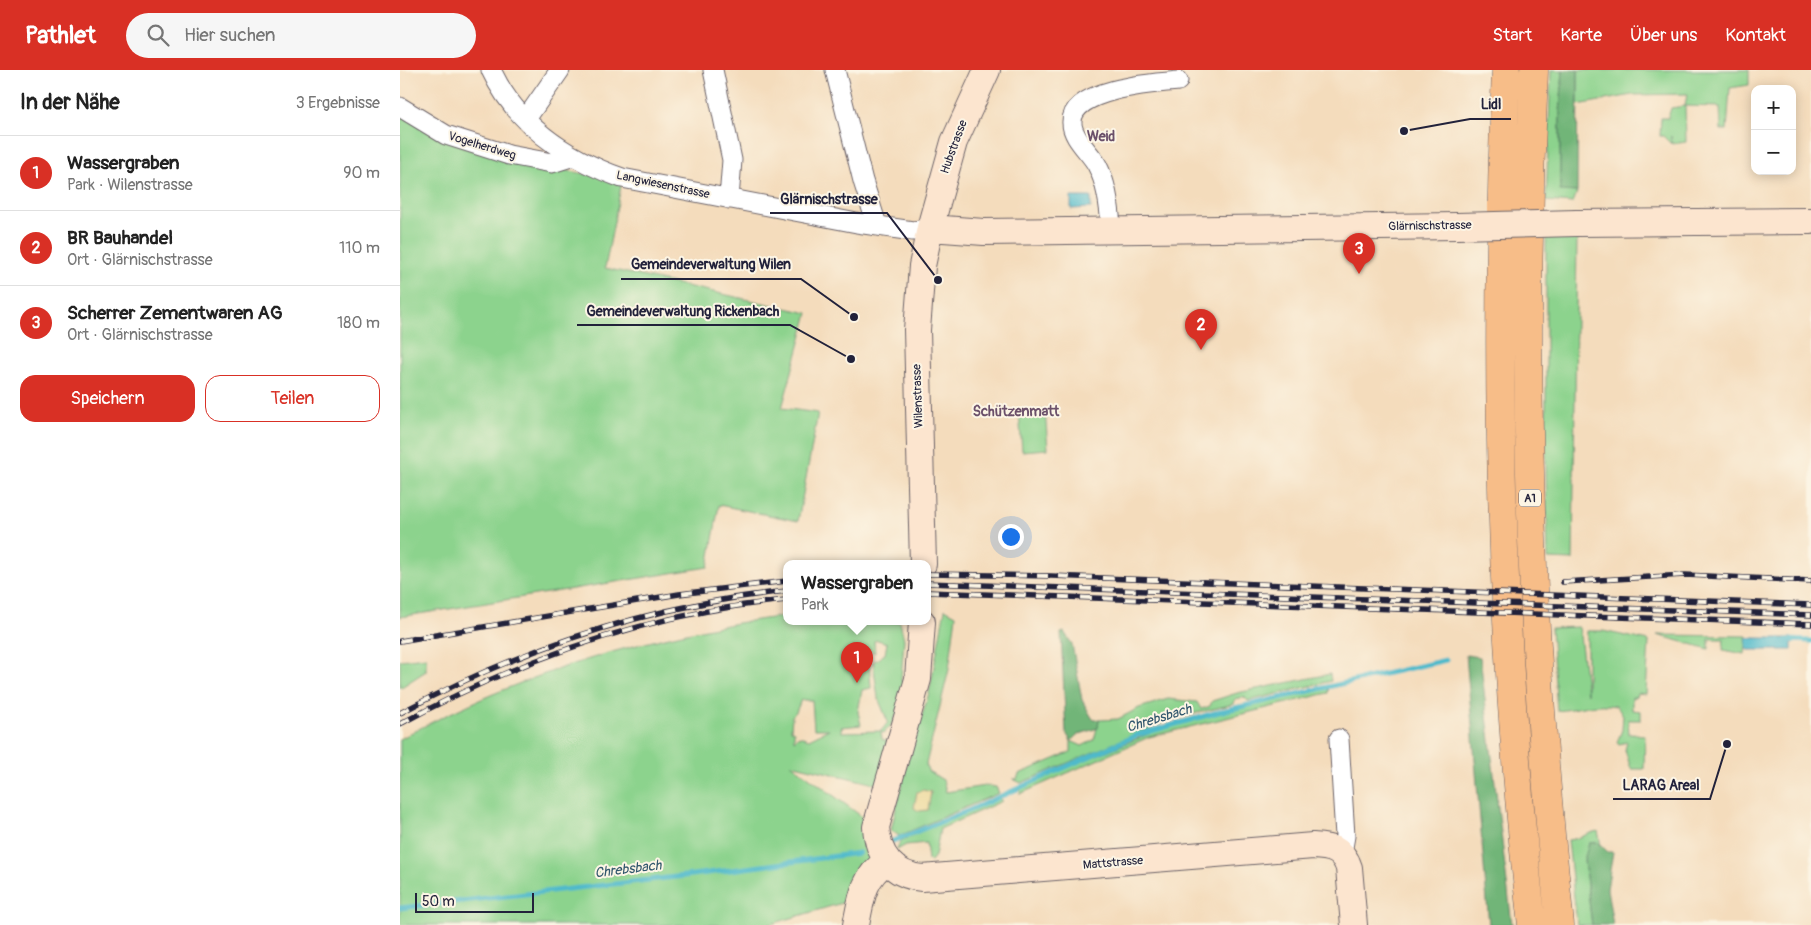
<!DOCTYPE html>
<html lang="de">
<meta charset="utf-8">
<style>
body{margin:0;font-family:Pangolin,sans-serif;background:#f6f6f6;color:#222}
.controls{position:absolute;right:15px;top:15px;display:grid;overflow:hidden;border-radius:10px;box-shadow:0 2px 12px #0003}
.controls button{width:45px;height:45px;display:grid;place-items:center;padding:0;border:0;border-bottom:1px solid #e0e0e0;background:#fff;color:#222;font:25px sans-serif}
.scale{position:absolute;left:15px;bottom:12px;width:119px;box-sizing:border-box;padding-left:5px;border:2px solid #22223b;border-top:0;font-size:14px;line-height:18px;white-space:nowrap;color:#22223b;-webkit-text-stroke:4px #fcf5e5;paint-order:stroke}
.you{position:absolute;left:610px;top:466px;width:18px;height:18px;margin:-12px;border:4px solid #fff;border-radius:50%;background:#1a73e8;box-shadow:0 0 0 8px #1a73e833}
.badge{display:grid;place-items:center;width:32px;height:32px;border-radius:50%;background:#d93025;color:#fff;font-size:16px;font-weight:700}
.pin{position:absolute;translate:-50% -41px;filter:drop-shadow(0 1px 2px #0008)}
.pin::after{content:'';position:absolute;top:26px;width:18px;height:15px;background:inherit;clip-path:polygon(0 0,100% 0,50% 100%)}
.popup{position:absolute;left:383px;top:490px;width:148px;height:65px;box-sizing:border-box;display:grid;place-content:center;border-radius:10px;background:#fff;filter:drop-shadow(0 1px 4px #0005);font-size:16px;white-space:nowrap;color:#767676}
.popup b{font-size:19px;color:#222}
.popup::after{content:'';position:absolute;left:50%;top:100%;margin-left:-10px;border:10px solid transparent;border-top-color:#fff}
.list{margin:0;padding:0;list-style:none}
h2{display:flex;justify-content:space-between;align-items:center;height:65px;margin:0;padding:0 20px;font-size:21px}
h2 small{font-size:16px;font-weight:400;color:#767676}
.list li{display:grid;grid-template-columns:32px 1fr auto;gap:15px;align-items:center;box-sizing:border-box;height:75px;padding:0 20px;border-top:1px solid #e0e0e0}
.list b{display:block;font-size:19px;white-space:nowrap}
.list p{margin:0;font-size:16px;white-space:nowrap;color:#767676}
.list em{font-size:16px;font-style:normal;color:#767676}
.actions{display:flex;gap:10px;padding:15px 20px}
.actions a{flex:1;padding:11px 0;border:1px solid #d93025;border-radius:15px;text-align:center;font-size:18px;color:#d93025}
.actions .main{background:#d93025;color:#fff}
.icon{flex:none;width:28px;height:28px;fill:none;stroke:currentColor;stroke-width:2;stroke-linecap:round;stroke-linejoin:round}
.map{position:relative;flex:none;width:1411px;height:855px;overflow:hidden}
header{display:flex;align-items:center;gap:30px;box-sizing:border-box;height:70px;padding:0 25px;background:#d93025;color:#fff}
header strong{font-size:24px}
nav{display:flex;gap:28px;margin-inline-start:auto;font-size:18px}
.search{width:350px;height:45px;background:#f6f6f6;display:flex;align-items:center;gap:12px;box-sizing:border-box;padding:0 18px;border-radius:28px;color:#767676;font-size:19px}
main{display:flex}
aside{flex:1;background:#fff}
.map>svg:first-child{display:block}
.green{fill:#8cd38d;stroke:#577a64;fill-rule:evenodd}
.forest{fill:#71b578;stroke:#4a6c5a}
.sand{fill:#eeda9e;stroke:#887e6c}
.water{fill:#4fbacb;stroke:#386e83}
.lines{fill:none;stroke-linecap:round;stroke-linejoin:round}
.stream{stroke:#4fbacb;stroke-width:5}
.street-casing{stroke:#6c6368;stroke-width:21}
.secondary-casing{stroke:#6c6368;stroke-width:28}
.highway-casing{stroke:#6c6368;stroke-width:29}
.street{stroke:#fff;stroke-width:19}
.secondary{stroke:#fce5cf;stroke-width:26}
.highway{stroke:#f7bd88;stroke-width:28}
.rail-casing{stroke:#22223b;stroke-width:5.5}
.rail{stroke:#fcf5e5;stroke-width:4;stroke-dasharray:11;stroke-linecap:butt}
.secondary-bridge-casing{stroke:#6c6368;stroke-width:28;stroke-linecap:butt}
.secondary-bridge{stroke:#fce5cf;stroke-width:26}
.labels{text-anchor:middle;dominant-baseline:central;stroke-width:4;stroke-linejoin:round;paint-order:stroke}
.shield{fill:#fcf5e5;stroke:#63616e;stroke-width:1}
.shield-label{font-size:11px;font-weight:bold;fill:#22223b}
.street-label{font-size:12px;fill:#22223b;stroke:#fcf5e5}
.neighbourhood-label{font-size:14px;font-weight:bold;fill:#6b506a;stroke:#fcf5e5}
.water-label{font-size:14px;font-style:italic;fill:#32576d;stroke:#fcf5e5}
.leader{fill:none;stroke:#22223b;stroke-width:2}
.callout-dot{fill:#22223b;stroke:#fcf5e5;stroke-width:2}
.callout-label{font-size:14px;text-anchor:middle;font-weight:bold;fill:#22223b;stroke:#fcf5e5;stroke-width:4;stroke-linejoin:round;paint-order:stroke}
</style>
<header>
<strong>Pathlet</strong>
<div class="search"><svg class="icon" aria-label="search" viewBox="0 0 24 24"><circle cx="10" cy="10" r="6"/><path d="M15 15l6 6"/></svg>Hier suchen</div>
<nav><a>Start</a><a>Karte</a><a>Über uns</a><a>Kontakt</a></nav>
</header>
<main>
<aside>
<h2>In der Nähe<small>3 Ergebnisse</small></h2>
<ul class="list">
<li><span class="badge">1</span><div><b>Wassergraben</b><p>Park · Wilenstrasse</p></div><em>90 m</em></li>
<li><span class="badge">2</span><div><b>BR Bauhandel</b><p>Ort · Glärnischstrasse</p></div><em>110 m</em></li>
<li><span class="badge">3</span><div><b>Scherrer Zementwaren AG</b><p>Ort · Glärnischstrasse</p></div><em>180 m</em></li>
</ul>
<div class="actions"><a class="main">Speichern</a><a>Teilen</a></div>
</aside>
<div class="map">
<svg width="1411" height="855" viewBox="0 0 1411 855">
<rect width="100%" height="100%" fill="#fcf5e5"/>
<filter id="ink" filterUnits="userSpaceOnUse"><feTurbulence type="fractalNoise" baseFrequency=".02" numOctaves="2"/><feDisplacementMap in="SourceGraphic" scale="10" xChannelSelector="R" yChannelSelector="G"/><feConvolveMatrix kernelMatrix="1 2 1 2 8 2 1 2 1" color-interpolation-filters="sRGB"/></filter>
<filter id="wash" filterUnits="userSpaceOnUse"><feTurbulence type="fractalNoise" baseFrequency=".0096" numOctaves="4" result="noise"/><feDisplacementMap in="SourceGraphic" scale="20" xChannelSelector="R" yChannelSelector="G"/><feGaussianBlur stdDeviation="1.12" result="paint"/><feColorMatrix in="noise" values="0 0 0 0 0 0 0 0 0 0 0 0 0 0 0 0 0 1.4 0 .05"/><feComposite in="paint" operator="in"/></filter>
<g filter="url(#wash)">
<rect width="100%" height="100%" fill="#f4dcbc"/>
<path class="green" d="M 1151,0 L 1163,0 L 1160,44 L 1160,120 L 1177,122 L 1173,133 L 1146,131 Z
M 1178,0 L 1349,0 L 1349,15 L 1330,18 L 1327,60 L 1321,60 L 1320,37 L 1285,36 L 1286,72 L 1272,74 L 1271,66 L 1271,74 L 1263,66 L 1260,66 L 1261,48 L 1268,48 L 1271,38 L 1285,36 L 1287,24 L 1232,25 L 1178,35 Z
M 0,41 L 149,97 L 222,111 L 205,198 L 408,243 L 382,338 L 418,343 L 398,451 L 319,435 L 308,497 L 0,547 Z
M 1146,164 L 1177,164 L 1173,490 L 1148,489 L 1146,406 Z
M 645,340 L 648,379 L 622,381 L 619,342 Z
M 545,539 L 556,545 L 549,599 L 526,694 L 528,701 L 543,710 L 546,722 L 585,716 L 596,717 L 599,723 L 499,766 L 491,760 L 506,696 L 529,623 Z
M 387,546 L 387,552 L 500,552 L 504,569 L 501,611 L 512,612 L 492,654 L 484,663 L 481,662 L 482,669 L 491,673 L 479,715 L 391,694 L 476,757 L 477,770 L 452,830 L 368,855 L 0,855 L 0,669 C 113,606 258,561 387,546 ZM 478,570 L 487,573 L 485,584 L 473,592 L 478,628 L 488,652 L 481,661 L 442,662 L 441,657 L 461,655 L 458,642 L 462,620 L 471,618 L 468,579 L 475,583 L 474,571 ZM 401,630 L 412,630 L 414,659 L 429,659 L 409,669 L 399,666 L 394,670 L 394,661 L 391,660 L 392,646 L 396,642 Z
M 1179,557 L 1187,624 L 1187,561 L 1203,561 L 1249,571 L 1246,624 L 1237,623 L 1236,627 L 1232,627 L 1232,640 L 1241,641 L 1241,650 L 1228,650 L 1229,664 L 1245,665 L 1244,699 L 1231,699 L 1225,680 L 1227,672 L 1219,674 L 1217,672 L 1222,660 L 1223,645 L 1216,636 C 1196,632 1178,639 1157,641 L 1151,558 Z
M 1257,565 L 1347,566 L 1345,584 L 1323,580 L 1324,569 L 1309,569 L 1309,579 Z
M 26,587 L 26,601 L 0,618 L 0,590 Z
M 930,604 L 931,611 L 848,631 L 844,627 L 835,629 L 834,634 L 768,650 L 621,713 L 613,709 L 617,709 L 619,704 L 671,682 L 671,671 L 682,676 L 694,670 L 699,650 L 718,649 L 739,638 L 768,629 L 797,632 L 801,639 L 810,636 L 812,631 L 837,623 Z
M 929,615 L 928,623 L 749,667 L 620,724 L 621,717 L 624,715 L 763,658 L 851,633 Z
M 599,726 L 602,731 L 540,759 L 535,786 L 531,791 L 528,790 L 526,773 L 506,775 L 497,780 L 500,771 Z
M 1198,761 L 1201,776 L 1197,772 L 1184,790 L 1192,855 L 1177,855 L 1168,770 C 1180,769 1187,763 1198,761 Z"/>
<path class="forest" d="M 1163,0 L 1178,0 L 1177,122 L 1160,121 L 1160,44 Z
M 664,562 L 672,574 L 682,630 L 692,648 L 699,650 L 698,658 L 677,665 L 671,671 L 666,663 L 661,563 Z
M 1066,585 L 1080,587 L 1112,855 L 1089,855 Z
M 1197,772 L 1208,782 L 1213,782 L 1207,819 L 1213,855 L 1192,855 L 1184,790 L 1189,773 Z"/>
<path class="sand" d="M 523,720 L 531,722 L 528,740 L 519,741 L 514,738 L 517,722 Z"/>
<path class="water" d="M 671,127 L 691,127 L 691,138 L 671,139 Z
M 1346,568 L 1392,568 L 1392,580 L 1347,580 Z"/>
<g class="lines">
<path class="stream" d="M 1387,570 L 1411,571
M 493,771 L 570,740 L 737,665 L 822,641 L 1046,590
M 0,838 L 285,806 L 459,783"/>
</g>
</g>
<g filter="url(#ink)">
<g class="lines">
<g class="street-casing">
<path id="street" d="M 91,0 C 117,56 166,88 222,108 L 457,153 L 513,161 L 530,158
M 313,0 L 332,90 L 329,129
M 435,0 L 463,111 L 477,155
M 0,37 L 46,65 L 109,85 L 152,93 L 171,87
M 126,49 L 160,0
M 711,159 C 710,138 707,114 697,95 C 690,82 672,68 672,53 C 670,19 754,13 778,11
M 939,669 L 945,766 L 942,783"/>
</g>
<g class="secondary-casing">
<path id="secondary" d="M 1177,153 L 1411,151
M 530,158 L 584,162 L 1057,156
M 523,494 L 517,260 L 522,196 L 530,158 L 554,72 L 587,0
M 522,552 L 518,609 L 476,757 C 478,785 492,805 522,808 L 913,776 C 931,777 943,779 949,798 L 954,855
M 456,855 C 461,830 463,807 486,792"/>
</g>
<g class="highway-casing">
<path id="highway" d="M 1106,0 C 1094,285 1099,571 1132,855
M 1134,0 C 1121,286 1129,571 1160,855"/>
</g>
<use href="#street" class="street"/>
<use href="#secondary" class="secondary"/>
<use href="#highway" class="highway"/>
<g class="rail-casing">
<path id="rail" d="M 527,504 L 651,506 L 1411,535
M 1163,512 L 1285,505 L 1411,511
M 527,513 L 1411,545
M 527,522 L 1411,554
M 0,571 L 279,524 L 387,511
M 0,643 C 121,578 250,535 387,521
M 0,654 C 120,589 251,542 387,530"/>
</g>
<use href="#rail" class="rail"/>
<g class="secondary-bridge-casing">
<path id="secondary-bridge" d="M 1057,156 L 1177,153"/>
</g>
<use href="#secondary-bridge" class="secondary-bridge"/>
</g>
</g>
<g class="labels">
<rect class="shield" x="1119" y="419.5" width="22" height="17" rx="4"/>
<g class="shield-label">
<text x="1130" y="428">A1</text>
</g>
<g class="street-label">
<text transform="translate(82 76) rotate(17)">Vogelherdweg</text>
<text transform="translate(554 77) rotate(-70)">Hubstrasse</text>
<text transform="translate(263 115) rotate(12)">Langwiesenstrasse</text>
<text transform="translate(1030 156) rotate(-1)">Glärnischstrasse</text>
<text transform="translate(518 326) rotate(-92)">Wilenstrasse</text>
<text transform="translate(713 793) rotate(-5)">Mattstrasse</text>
</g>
<g class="neighbourhood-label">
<text x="701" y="66">Weid</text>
<text x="616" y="341">Schützenmatt</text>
</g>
<g class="water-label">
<text transform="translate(759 648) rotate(-17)">Chrebsbach</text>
<text transform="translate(228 799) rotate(-7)">Chrebsbach</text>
</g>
</g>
<path class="leader" d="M1004 61L1070 49H1111M538 210L487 143H370M454 247L401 209H221M451 289L390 255H177M1327 674L1310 729H1213"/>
<g class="callout-dot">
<circle cx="1004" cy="61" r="5"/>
<circle cx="538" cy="210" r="5"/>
<circle cx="454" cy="247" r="5"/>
<circle cx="451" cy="289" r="5"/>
<circle cx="1327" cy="674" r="5"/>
</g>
<g class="callout-label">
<text x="1091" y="39">Lidl</text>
<text x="429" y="134">Glärnischstrasse</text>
<text x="311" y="199">Gemeindeverwaltung Wilen</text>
<text x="283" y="246">Gemeindeverwaltung Rickenbach</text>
<text x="1261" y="720">LARAG Areal</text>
</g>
</svg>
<div class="controls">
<button>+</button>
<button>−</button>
</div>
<div class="scale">50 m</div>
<div class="you"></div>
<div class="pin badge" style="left:457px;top:613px">1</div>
<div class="popup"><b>Wassergraben</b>Park</div>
<div class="pin badge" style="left:801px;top:280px">2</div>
<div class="pin badge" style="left:959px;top:204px">3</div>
</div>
</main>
